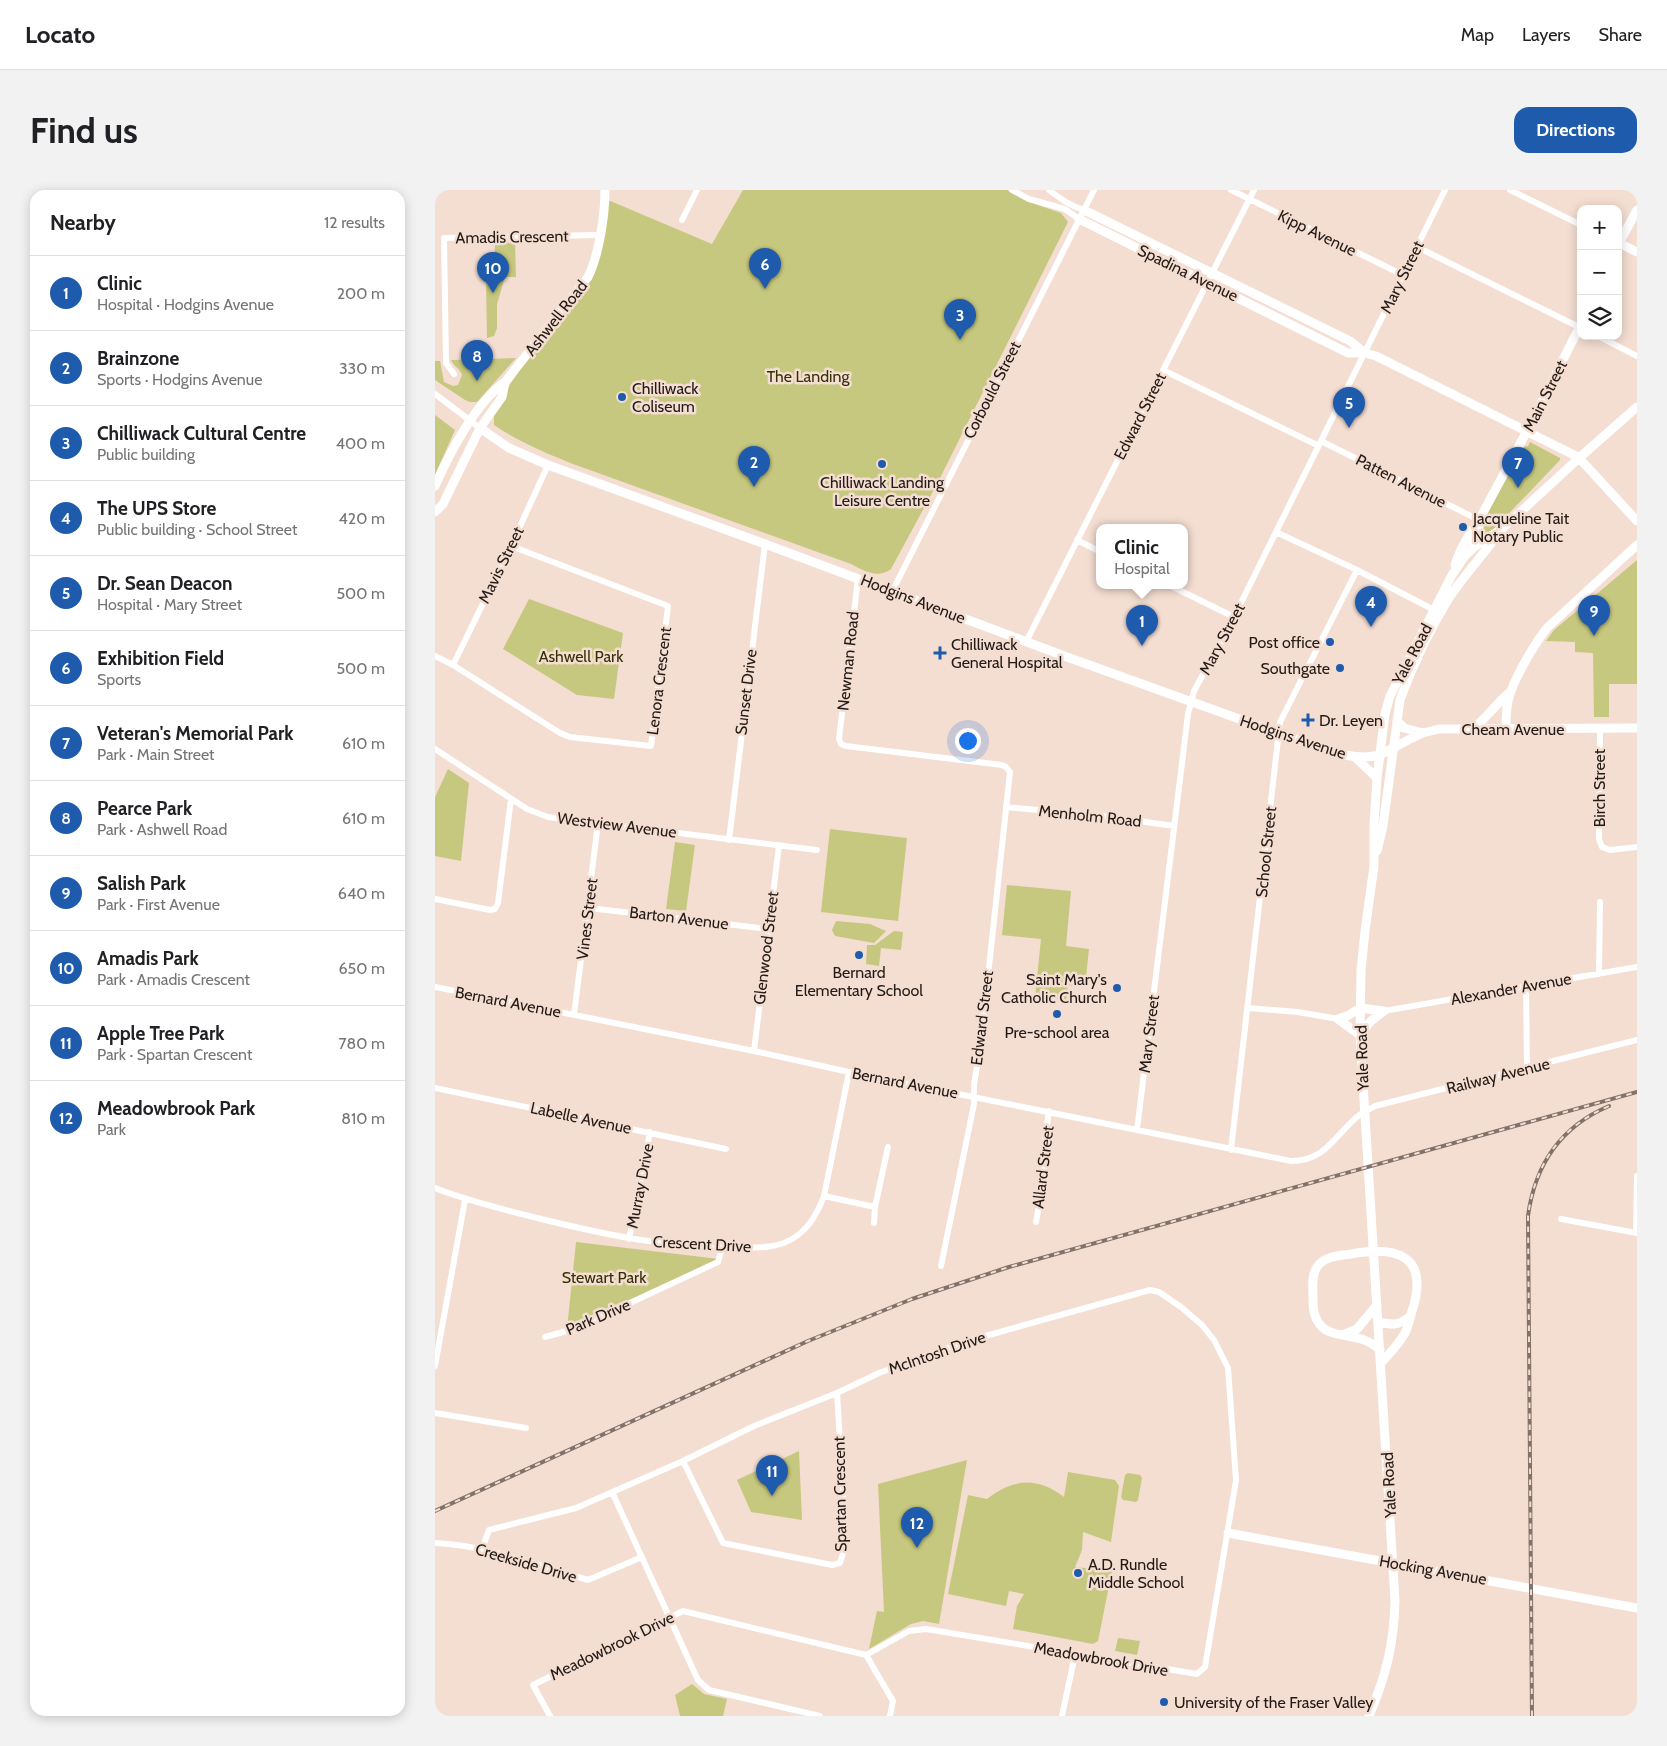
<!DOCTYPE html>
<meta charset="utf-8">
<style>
body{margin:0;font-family:Cabin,sans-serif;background:#f2f2f2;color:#202124}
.controls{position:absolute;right:15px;top:15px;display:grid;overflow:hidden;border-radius:10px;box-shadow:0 2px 12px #0003}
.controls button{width:45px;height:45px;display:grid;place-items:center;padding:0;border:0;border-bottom:1px solid #e0e0e0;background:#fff;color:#202124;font:25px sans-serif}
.you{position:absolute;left:532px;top:550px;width:18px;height:18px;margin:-12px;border:4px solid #fff;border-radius:50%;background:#1a73e8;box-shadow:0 0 0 8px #1a73e833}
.badge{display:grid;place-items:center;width:32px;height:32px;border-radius:50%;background:#1e5bac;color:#fff;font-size:16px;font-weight:700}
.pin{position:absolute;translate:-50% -41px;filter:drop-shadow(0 1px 2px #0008)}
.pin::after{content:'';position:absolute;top:26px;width:18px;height:15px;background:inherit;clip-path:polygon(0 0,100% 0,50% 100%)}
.popup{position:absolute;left:661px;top:334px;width:92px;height:65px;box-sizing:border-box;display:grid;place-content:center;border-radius:10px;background:#fff;filter:drop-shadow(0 1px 4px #0005);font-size:16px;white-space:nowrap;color:#757577}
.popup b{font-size:19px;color:#202124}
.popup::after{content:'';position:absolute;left:50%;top:100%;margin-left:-10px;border:10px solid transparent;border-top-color:#fff}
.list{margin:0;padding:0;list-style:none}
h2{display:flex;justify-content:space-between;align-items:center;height:65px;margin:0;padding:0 20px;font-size:21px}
h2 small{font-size:16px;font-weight:400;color:#757577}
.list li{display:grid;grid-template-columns:32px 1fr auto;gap:15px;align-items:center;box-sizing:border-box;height:75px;padding:0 20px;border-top:1px solid #e0e0e0}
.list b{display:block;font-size:19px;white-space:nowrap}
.list p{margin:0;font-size:16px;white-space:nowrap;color:#757577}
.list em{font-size:16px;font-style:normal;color:#757577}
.icon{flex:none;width:28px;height:28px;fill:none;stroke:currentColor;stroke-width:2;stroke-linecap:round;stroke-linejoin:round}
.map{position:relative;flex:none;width:1202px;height:1526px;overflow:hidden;border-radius:15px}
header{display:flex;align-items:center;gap:30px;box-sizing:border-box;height:70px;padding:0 25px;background:#fff;border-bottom:1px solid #e0e0e0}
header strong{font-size:24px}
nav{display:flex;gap:28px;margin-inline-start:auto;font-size:18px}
.intro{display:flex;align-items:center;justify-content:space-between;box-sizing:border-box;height:120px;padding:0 30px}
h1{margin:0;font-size:35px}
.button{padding:12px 22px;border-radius:15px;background:#1e5bac;color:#fff;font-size:18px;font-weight:700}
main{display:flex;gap:30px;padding:0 30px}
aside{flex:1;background:#fff;border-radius:15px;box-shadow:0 2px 12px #0003}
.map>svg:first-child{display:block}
.green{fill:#c7c87f}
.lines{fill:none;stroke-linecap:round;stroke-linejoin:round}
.street{stroke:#fff;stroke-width:6}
.secondary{stroke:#fff;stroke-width:9}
.rail-casing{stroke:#81736b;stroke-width:4}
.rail{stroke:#f4ddd1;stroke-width:2;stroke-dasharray:5.5;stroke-linecap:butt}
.poi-dot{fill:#1e5bac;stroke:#f4ddd1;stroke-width:2}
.labels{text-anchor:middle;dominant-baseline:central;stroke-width:5;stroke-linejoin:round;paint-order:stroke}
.street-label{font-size:16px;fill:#221a16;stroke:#f4ddd1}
.park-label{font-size:16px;fill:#323205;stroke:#f4ddd1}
.poi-label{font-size:16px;fill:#221a16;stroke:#f4ddd1;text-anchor:start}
</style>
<header>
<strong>Locato</strong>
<nav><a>Map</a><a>Layers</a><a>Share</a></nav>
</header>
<div class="intro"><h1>Find us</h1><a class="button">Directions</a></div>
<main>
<aside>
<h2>Nearby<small>12 results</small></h2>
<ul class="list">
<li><span class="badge">1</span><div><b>Clinic</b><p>Hospital · Hodgins Avenue</p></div><em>200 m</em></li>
<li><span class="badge">2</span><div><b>Brainzone</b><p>Sports · Hodgins Avenue</p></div><em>330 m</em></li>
<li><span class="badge">3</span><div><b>Chilliwack Cultural Centre</b><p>Public building</p></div><em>400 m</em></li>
<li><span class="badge">4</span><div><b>The UPS Store</b><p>Public building · School Street</p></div><em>420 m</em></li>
<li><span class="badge">5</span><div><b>Dr. Sean Deacon</b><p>Hospital · Mary Street</p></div><em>500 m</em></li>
<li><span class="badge">6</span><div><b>Exhibition Field</b><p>Sports</p></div><em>500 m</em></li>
<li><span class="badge">7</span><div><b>Veteran's Memorial Park</b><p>Park · Main Street</p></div><em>610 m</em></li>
<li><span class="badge">8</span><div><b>Pearce Park</b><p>Park · Ashwell Road</p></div><em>610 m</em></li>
<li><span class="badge">9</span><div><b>Salish Park</b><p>Park · First Avenue</p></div><em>640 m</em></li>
<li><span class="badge">10</span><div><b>Amadis Park</b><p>Park · Amadis Crescent</p></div><em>650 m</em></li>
<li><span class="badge">11</span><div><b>Apple Tree Park</b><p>Park · Spartan Crescent</p></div><em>780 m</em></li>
<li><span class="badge">12</span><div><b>Meadowbrook Park</b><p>Park</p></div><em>810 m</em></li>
</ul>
</aside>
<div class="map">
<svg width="1202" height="1526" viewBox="0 0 1202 1526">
<rect width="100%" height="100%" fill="#f4ddd1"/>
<path class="green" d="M 308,0 L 572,0 L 600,14 L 626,23 L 633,32 L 503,292 L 456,379 C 443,389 429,381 416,374 L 138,274 C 110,263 84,252 59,235 L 59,222 L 72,199 L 96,164 L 148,99 L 173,10 L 277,54 Z
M 60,52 L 80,53 L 81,87 L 70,87 L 62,114 L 62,138 L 59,146 L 52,148 L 51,92 L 59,92 Z
M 81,168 L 42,212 L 35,212 L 30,210 L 0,190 L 0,171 L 5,171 L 9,192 L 18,196 L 23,195 L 27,185 C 25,178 19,177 16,170 Z
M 0,225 L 20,240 L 0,285 Z
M 1095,252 L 1125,268 L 1125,270 L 1059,339 L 1045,348 L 1048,330 L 1089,257 L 1093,256 Z
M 1202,370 L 1202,494 L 1174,494 L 1174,527 L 1159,527 L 1158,463 L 1140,462 L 1140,452 L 1111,451 L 1119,440 Z
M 94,409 L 188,443 L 179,509 L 142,505 L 68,459 Z
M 13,579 L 34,593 L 26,671 L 0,666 L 0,607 Z
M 395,639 L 472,648 L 463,731 L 386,722 Z
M 240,652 L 260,655 L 251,721 L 231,719 Z
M 572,695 L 636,701 L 631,756 L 654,759 L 650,797 L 633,795 L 631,810 L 600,807 L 606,749 L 567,745 Z
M 401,731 L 435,734 L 451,741 L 439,753 L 400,746 L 397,740 Z
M 459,741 L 468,742 L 466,760 L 446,758 L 444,776 L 431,774 L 432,755 L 440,755 Z
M 141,1052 L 284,1069 L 132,1139 Z
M 364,1261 L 367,1330 L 316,1322 L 302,1290 Z
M 532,1270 L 504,1434 L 488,1431 L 476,1434 L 434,1459 L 442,1421 L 449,1422 L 443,1294 Z
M 633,1282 L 680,1290 L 684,1296 L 676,1352 L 648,1342 L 647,1360 L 640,1377 L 677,1381 L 663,1451 L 658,1454 L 578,1439 L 582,1416 L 589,1404 L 574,1401 L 571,1416 L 513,1404 L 533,1305 L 552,1309 C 579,1288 602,1287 629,1307 Z
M 693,1283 L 705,1285 L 707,1288 L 703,1310 L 701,1312 L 688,1310 L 686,1307 L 690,1285 Z
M 683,1448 L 705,1451 L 702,1465 L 680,1461 Z
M 257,1494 L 269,1504 L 292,1509 L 288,1526 L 245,1526 L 240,1505 Z"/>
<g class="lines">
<path class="street" d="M 577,0 L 594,9 L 630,19 L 644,29
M 614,0 C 626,9 635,16 649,20
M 796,0 L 968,85
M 1075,0 L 1146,35
M 247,30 L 262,0
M 982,57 L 1146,138
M 1163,146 L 1202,166
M 728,180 L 884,256
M 19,184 L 11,173 L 9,48 L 164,45
M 0,204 L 45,238
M 886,251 L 1044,330
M 841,342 L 922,380 L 1001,421
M 642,350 L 664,361
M 423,388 L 404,549 L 406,554 L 411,556 L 567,575 L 571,577 L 575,582 L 546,851 L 539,895 L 539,914 L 506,1076
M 734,395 L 799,427
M 457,402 L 659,0
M 591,452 L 819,0
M 0,466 L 18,475 L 125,543 L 135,547 L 216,556 L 233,416 L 76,356
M 18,475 L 76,356 L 113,275
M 1165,538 L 1164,649 L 1167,657 L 1175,660 L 1202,657
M 0,559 L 92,619 L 113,627 L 382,660
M 571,617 L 668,626 L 739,636
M 294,650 L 330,354
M 0,709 L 55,720 L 60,719 L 63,713 L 76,609
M 154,718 L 334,739
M 1164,784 L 1165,712
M 0,797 L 319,861 L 414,882 L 856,971 C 891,971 900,945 923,926 C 928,922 935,919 940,916 L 1202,850
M 1091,797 L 1092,879
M 813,818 L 863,822 L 903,829
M 949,821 L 1202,777
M 139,825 L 163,633
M 319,861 L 344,655
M 0,898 L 291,959
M 702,940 L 753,524 L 759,501 L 799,427 L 1010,0
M 796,960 L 845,532 L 922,380
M 0,998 C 33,1011 67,1019 102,1028 C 167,1044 232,1058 300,1058 C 316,1057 333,1059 349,1053 C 371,1044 381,1027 389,1006 L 414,882
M 389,1006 L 440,1017
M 1126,1029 L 1202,1043
M 601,1032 L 609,987 L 608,964 L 614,921
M 439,1033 L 440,1017 L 453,957
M 1201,1043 L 1202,986
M 194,1049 L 215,942
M 110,1147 L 139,1139 L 283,1072 L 287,1058
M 0,1176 L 30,1010
M 0,1223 L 91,1238
M 248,1271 L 288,1353 L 397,1375 L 405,1373 L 408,1363 L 408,1300 L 402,1203
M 177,1302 L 263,1490 L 274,1500 L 385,1526
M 0,1353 C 51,1355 104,1376 153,1390 L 207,1367
M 47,1359 L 54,1340 L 141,1318 L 248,1271 L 319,1236 L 402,1203 L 444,1183 L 529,1152 L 715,1100 L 724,1102 L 746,1117 L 767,1135 L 779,1150 L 793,1178 L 801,1290 L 770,1477 L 762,1484 L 491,1439 L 474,1441 L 431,1465 L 248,1421 L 98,1495 L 115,1526
M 431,1465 L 458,1511 L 455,1526
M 627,1526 L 640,1465"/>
<path class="secondary" d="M 649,20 L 915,151 L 930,163 L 941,166 L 1137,264 L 1144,268 L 1202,331
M 644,29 L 913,163 L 930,163
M 1184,53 L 1202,62
M 1183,55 L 1202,20
M 45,238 L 74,258 L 113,275 L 330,354 L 632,467 L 896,562 C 913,566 928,569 945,565 L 973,550 L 988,543 L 1004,539 L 1202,538
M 0,296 C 14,264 41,212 70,192 L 153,87 C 164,65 170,25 170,0
M 0,322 L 8,314 L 45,238 L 67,207 L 70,192
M 1037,359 L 1044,343 L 1044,331
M 1020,375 C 1025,358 1034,344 1044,330 L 1092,241 L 1146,134
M 962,531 L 969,538 L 988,543
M 1038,539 C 1052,527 1062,513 1076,501
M 1071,539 C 1071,530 1071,520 1073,511 C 1078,490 1098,456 1112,438 L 1202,355
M 920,567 L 942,588
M 942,661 L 948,636 L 965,510 C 978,475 995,439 1014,408 C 1028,387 1046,367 1062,346
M 903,829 L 914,825 L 925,818 L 949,821
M 903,829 L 925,845
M 925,845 L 936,831 L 949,821
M 944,1132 C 957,1135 964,1136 975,1126
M 910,1144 L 922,1139 L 942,1115
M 945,1159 C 940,1156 935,1152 929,1150 C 916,1145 895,1146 886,1136 C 878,1127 878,1117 878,1107 C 878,1098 876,1086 882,1077 C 889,1066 903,1066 916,1064 C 960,1056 994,1064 978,1118 C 975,1126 974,1136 970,1143 C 964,1154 954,1164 946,1173
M 793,1343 L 1202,1418
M 934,1526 C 951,1486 959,1454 960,1411 L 925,845 L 926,780 L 930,741 L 939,676 L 939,634 L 942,588 L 950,524 L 955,506 L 1017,385 L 1029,367 L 1038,358 L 1068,338 L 1144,268 L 1202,217"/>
<g class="rail-casing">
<path id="rail" d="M 0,1321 L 373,1151 L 477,1109 L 574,1077 L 1202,902
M 1097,1526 L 1093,1026 C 1100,974 1125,937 1174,916"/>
</g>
<use href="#rail" class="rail"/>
</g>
<g class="poi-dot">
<circle cx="187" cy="207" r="5"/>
<circle cx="447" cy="274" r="5"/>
<circle cx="1028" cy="337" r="5"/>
<circle cx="895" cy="452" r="5"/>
<path d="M502.5 455.5h5v5h5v5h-5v5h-5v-5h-5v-5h5z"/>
<circle cx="905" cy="478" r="5"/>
<path d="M870.5 522.5h5v5h5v5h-5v5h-5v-5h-5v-5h5z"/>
<circle cx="424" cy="765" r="5"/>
<circle cx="682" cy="798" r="5"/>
<circle cx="622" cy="824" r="5"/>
<circle cx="643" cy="1383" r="5"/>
<circle cx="729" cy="1512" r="5"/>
</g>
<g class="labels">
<g class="street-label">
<text transform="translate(882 43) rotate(26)">Kipp Avenue</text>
<text transform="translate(77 47) rotate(-1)">Amadis Crescent</text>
<text transform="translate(753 83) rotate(26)">Spadina Avenue</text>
<text transform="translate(967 87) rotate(-64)">Mary Street</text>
<text transform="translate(121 128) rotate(-52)">Ashwell Road</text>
<text transform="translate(557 200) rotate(-63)">Corbould Street</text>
<text transform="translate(1110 206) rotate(-63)">Main Street</text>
<text transform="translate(705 226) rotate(-63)">Edward Street</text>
<text transform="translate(966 291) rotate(27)">Patten Avenue</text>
<text transform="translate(66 375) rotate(-64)">Mavis Street</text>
<text transform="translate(478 409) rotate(21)">Hodgins Avenue</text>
<text transform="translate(787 449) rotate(-62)">Mary Street</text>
<text transform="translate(977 464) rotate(-62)">Yale Road</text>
<text transform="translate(413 471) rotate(-84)">Newman Road</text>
<text transform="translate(224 491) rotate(-83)">Lenora Crescent</text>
<text transform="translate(311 502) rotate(-83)">Sunset Drive</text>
<text x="1078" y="539">Cheam Avenue</text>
<text transform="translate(858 547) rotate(18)">Hodgins Avenue</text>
<text transform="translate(1164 598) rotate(-90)">Birch Street</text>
<text transform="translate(655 626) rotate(6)">Menholm Road</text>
<text transform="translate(182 635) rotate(7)">Westview Avenue</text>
<text transform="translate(831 662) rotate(-84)">School Street</text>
<text transform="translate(244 728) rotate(7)">Barton Avenue</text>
<text transform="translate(152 729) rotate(-83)">Vines Street</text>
<text transform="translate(331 758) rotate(-83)">Glenwood Street</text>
<text transform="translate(1076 799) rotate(-10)">Alexander Avenue</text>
<text transform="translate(73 812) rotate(11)">Bernard Avenue</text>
<text transform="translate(547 828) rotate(-83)">Edward Street</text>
<text transform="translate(714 844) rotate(-83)">Mary Street</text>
<text transform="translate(927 868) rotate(-92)">Yale Road</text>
<text transform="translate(1063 886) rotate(-14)">Railway Avenue</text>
<text transform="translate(470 893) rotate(11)">Bernard Avenue</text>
<text transform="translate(146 928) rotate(12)">Labelle Avenue</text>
<text transform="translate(608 977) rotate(-83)">Allard Street</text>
<text transform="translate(205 996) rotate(-79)">Murray Drive</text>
<text transform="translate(267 1054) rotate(3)">Crescent Drive</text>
<text transform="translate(163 1127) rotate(-23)">Park Drive</text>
<text transform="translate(502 1163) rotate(-19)">McIntosh Drive</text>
<text transform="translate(954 1295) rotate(-93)">Yale Road</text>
<text transform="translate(405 1304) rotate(-91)">Spartan Crescent</text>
<text transform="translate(91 1373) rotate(16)">Creekside Drive</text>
<text transform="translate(998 1380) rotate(10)">Hocking Avenue</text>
<text transform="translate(177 1456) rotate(-26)">Meadowbrook Drive</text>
<text transform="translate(666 1469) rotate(10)">Meadowbrook Drive</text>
</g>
<g class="park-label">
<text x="373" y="186">The Landing</text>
<text x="146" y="466">Ashwell Park</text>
<text x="169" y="1087">Stewart Park</text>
</g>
<g class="poi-label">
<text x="197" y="198">Chilliwack<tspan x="197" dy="18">Coliseum</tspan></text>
<text x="447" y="292" text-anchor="middle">Chilliwack Landing<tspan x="447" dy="18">Leisure Centre</tspan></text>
<text x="1038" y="328">Jacqueline Tait<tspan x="1038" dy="18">Notary Public</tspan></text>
<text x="885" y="452" text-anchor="end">Post office</text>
<text x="516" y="454">Chilliwack<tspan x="516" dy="18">General Hospital</tspan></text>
<text x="895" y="478" text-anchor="end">Southgate</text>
<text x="884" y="530">Dr. Leyen</text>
<text x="424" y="782" text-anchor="middle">Bernard<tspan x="424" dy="18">Elementary School</tspan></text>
<text x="672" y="789" text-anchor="end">Saint Mary's<tspan x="672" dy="18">Catholic Church</tspan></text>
<text x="622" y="842" text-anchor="middle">Pre-school area</text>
<text x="653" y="1374">A.D. Rundle<tspan x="653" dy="18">Middle School</tspan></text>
<text x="739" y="1512">University of the Fraser Valley</text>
</g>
</g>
</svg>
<div class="controls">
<button>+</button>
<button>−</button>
<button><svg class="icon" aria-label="layers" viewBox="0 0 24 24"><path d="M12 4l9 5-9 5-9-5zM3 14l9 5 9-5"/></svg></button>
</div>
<div class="you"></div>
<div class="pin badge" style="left:707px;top:456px">1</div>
<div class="popup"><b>Clinic</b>Hospital</div>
<div class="pin badge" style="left:319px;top:297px">2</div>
<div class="pin badge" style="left:525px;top:150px">3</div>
<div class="pin badge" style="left:936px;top:437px">4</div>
<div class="pin badge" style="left:914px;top:238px">5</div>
<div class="pin badge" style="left:330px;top:99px">6</div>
<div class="pin badge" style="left:1083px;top:298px">7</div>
<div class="pin badge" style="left:42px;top:191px">8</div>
<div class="pin badge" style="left:1159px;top:446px">9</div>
<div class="pin badge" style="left:58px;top:103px">10</div>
<div class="pin badge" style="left:337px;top:1306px">11</div>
<div class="pin badge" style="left:482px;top:1358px">12</div>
</div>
</main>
